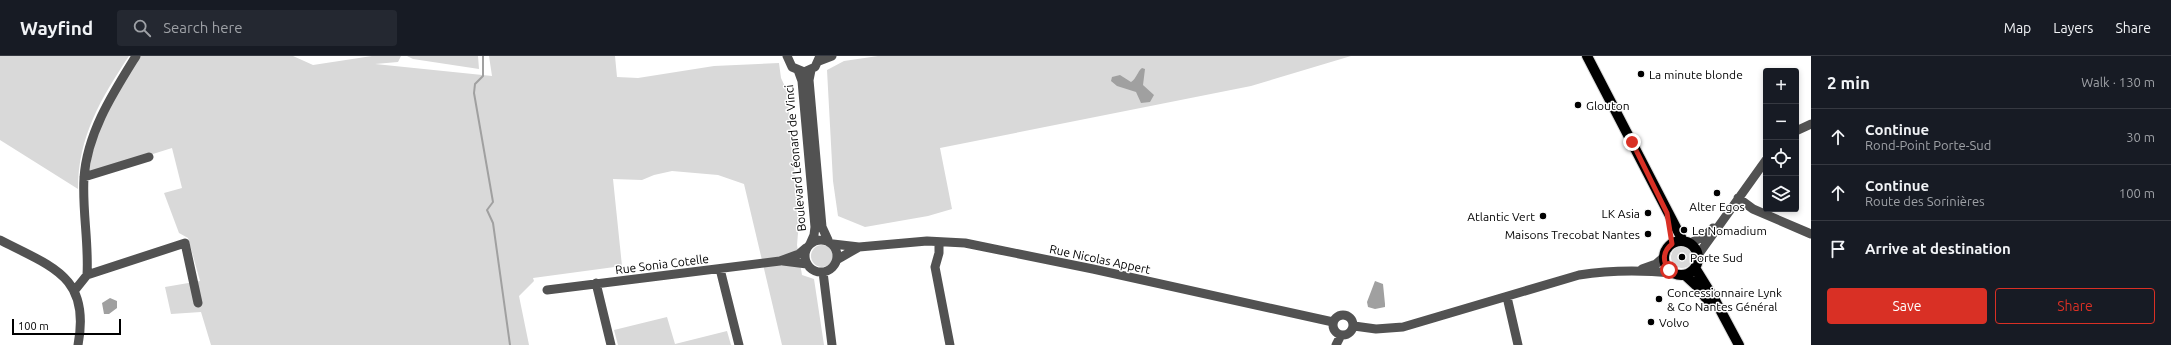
<!DOCTYPE html>
<meta charset="utf-8">
<style>
body{margin:0;font-family:Ubuntu,sans-serif;background:#242831;color:#f1f3f6}
.controls{position:absolute;right:12px;top:12px;display:grid;overflow:hidden;border-radius:4px;box-shadow:0 2px 6px #0003}
.controls button{width:36px;height:36px;display:grid;place-items:center;padding:0;border:0;border-bottom:1px solid #363941;background:#171b24;color:#f1f3f6;font:20px sans-serif}
.scale{position:absolute;left:12px;bottom:10px;width:109px;box-sizing:border-box;padding-left:4px;border:2px solid #000;border-top:0;font-size:11px;line-height:14px;white-space:nowrap;color:#000;-webkit-text-stroke:3px #fff;paint-order:stroke}
.stop{position:absolute;width:12px;height:12px;margin:-9px;border:3px solid #d93025;border-radius:50%;background:#fff}
.stop.end{background:#d93025;border-color:#fff;box-shadow:0 1px 4px #0008}
.list{margin:0;padding:0;list-style:none}
h2{display:flex;justify-content:space-between;align-items:center;height:52px;margin:0;padding:0 16px;font-size:17px}
h2 small{font-size:13px;font-weight:400;color:#9ea1a6}
.list li{display:grid;grid-template-columns:26px 1fr auto;gap:12px;align-items:center;box-sizing:border-box;height:56px;padding:0 16px;border-top:1px solid #363941}
.list b{display:block;font-size:15px;white-space:nowrap}
.list p{margin:0;font-size:13px;white-space:nowrap;color:#9ea1a6}
.list em{font-size:13px;font-style:normal;color:#9ea1a6}
.actions{display:flex;gap:8px;padding:12px 16px}
.actions a{flex:1;padding:9px 0;border:1px solid #d93025;border-radius:4px;text-align:center;font-size:14px;color:#d93025}
.actions .main{background:#d93025;color:#fff}
.icon{flex:none;width:22px;height:22px;fill:none;stroke:currentColor;stroke-width:2;stroke-linecap:round;stroke-linejoin:round}
.map{position:relative;flex:none;width:1811px;height:289px;overflow:hidden}
header{display:flex;align-items:center;gap:24px;box-sizing:border-box;height:56px;padding:0 20px;background:#171b24;border-bottom:1px solid #363941}
header strong{font-size:19px}
nav{display:flex;gap:22px;margin-inline-start:auto;font-size:14px}
.search{width:280px;height:36px;background:#242831;display:flex;align-items:center;gap:10px;box-sizing:border-box;padding:0 14px;border-radius:4px;color:#9ea1a6;font-size:15px}
main{display:flex}
aside{flex:1;background:#171b24}
.map>svg:first-child{display:block}
.green{fill:#d9d9d9}
.water{fill:#a0a0a0}
.lines{fill:none;stroke-linecap:round;stroke-linejoin:round}
.stream{stroke:#a0a0a0;stroke-width:2}
.major-casing{stroke:#dbdbdb;stroke-width:12}
.minor{stroke:#525252;stroke-width:9}
.major{stroke:#000;stroke-width:10}
.route{stroke:#d93025;stroke-width:5}
.poi-dot{fill:#000;stroke:#fff;stroke-width:1.5}
.labels{text-anchor:middle;dominant-baseline:central;stroke-width:3;stroke-linejoin:round;paint-order:stroke}
.poi-label{font-size:12px;fill:#000;stroke:#fff;text-anchor:start}
.street-label{font-size:12px;fill:#000;stroke:#fff}
</style>
<header>
<strong>Wayfind</strong>
<div class="search"><svg class="icon" aria-label="search" viewBox="0 0 24 24"><circle cx="10" cy="10" r="6"/><path d="M15 15l6 6"/></svg>Search here</div>
<nav><a>Map</a><a>Layers</a><a>Share</a></nav>
</header>
<main>
<div class="map">
<svg width="1811" height="289" viewBox="0 0 1811 289">
<rect width="100%" height="100%" fill="#fff"/>
<path class="green" d="M 0,0 L 129,0 C 101,42 78,81 78,133 L 0,84 Z
M 138,0 L 293,0 L 313,9 L 372,0 L 401,0 L 398,6 L 375,8 L 492,20 L 489,0 L 615,0 L 617,21 L 638,22 L 714,10 L 779,7 L 781,22 L 787,35 L 799,165 L 797,189 L 802,219 L 814,223 L 824,289 L 782,289 L 744,128 L 718,119 L 672,115 L 654,119 L 642,124 L 613,123 L 622,210 L 533,222 L 534,225 L 519,240 L 529,289 L 211,289 L 201,256 L 171,258 L 165,231 L 200,225 L 188,182 L 179,177 L 164,137 L 182,132 L 172,92 L 89,118 C 93,75 117,37 138,0 Z
M 407,0 L 478,0 L 479,13 L 413,3 Z
M 878,0 L 1351,0 L 1251,30 L 940,92 L 952,153 L 928,160 L 865,171 L 838,160 L 833,125 L 827,14 L 844,5 Z
M811 200a11 11 0 1 1 22 0a11 11 0 1 1-22 0Z
M1671 201a11 11 0 1 1 22 0a11 11 0 1 1-22 0Z
M 667,261 L 675,288 L 727,275 L 731,289 L 618,289 L 614,274 Z"/>
<path class="water" d="M 1142,12 L 1145,13 L 1143,29 L 1154,39 L 1150,46 L 1141,47 L 1136,36 L 1117,30 L 1111,25 L 1112,21 L 1120,19 L 1131,26 C 1137,22 1137,16 1142,12 Z
M 1375,225 L 1383,228 L 1385,248 L 1385,251 L 1375,253 L 1368,251 L 1367,246 Z
M 110,242 L 117,245 L 117,252 L 109,258 L 104,258 L 102,247 Z"/>
<g class="lines">
<path class="stream" d="M 483,0 L 483,20 L 475,28 L 474,37 L 493,146 L 487,154 L 493,167 L 510,289"/>
<g class="major-casing">
<path id="major" d="M 1587,0 L 1683,185
M1664 202a17 17 0 1 1 34 0a17 17 0 1 1-34 0Z
M 1695,212 L 1716,246 L 1739,289
M 1685,219 L 1698,231 L 1708,245"/>
</g>
<path class="minor" d="M 787,0 L 792,11 L 804,16 L 815,11 L 820,0
M 819,5 L 832,0
M 798,14 L 802,25 L 815,171 L 814,179 L 810,188
M 811,14 L 809,24 L 822,171 L 828,184
M 1796,75 L 1811,68
M 84,121 L 149,101
M 1738,142 L 1753,153 L 1811,178
M805 200a16 16 0 1 1 32 0a16 16 0 1 1-32 0Z
M 0,184 C 52,211 91,220 78,289
M 939,186 L 939,197 L 935,211 L 950,289
M 1690,187 L 1705,180 L 1713,172
M 833,188 L 859,191 L 838,203
M 859,191 L 927,185 L 965,187 L 1093,213 L 1333,266
M 1698,199 L 1766,104
M 783,205 L 807,208
M 720,213 L 739,289
M 1642,213 L 1656,208 L 1664,201
M 823,216 L 832,289
M 87,219 L 185,187 L 198,247
M 596,227 L 611,289
M 75,234 L 87,219 C 89,187 82,154 84,122 C 87,77 113,37 136,0
M 547,234 L 780,205 L 799,198 L 806,192
M 1507,241 L 1518,289
M1333 269a10 10 0 1 1 20 0a10 10 0 1 1-20 0Z
M 1354,270 L 1376,273 L 1403,271 L 1579,219 C 1610,214 1641,214 1673,217
M 1336,289 L 1341,279"/>
<use href="#major" class="major"/>
</g>
<g class="lines">
<path class="route" d="M 1632,86 L 1667,157 L 1672,188 C 1663,195 1662,205 1669,214"/>
</g>
<g class="poi-dot">
<circle cx="1641" cy="18" r="4"/>
<circle cx="1578" cy="49" r="4"/>
<circle cx="1717" cy="137" r="4"/>
<circle cx="1648" cy="157" r="4"/>
<circle cx="1543" cy="160" r="4"/>
<circle cx="1684" cy="174" r="4"/>
<circle cx="1648" cy="178" r="4"/>
<circle cx="1682" cy="201" r="4"/>
<circle cx="1659" cy="243" r="4"/>
<circle cx="1651" cy="266" r="4"/>
</g>
<g class="labels">
<g class="poi-label">
<text x="1649" y="18">La minute blonde</text>
<text x="1586" y="49">Glouton</text>
<text x="1717" y="150" text-anchor="middle">Alter Egos</text>
<text x="1640" y="157" text-anchor="end">LK Asia</text>
<text x="1535" y="160" text-anchor="end">Atlantic Vert</text>
<text x="1692" y="174">Le Nomadium</text>
<text x="1640" y="178" text-anchor="end">Maisons Trecobat Nantes</text>
<text x="1690" y="201">Porte Sud</text>
<text x="1667" y="236">Concessionnaire Lynk<tspan x="1667" dy="14">&amp; Co Nantes Général</tspan></text>
<text x="1659" y="266">Volvo</text>
</g>
<g class="street-label">
<text transform="translate(795 102) rotate(-95)">Boulevard Léonard de Vinci</text>
<text transform="translate(1100 203) rotate(12)">Rue Nicolas Appert</text>
<text transform="translate(662 208) rotate(-7)">Rue Sonia Cotelle</text>
</g>
</g>
</svg>
<div class="controls">
<button>+</button>
<button>−</button>
<button><svg class="icon" aria-label="locate" viewBox="0 0 24 24"><circle cx="12" cy="12" r="6"/><path d="M12 2v4M12 18v4M2 12h4M18 12h4"/></svg></button>
<button><svg class="icon" aria-label="layers" viewBox="0 0 24 24"><path d="M12 4l9 5-9 5-9-5zM3 14l9 5 9-5"/></svg></button>
</div>
<div class="scale">100 m</div>
<div class="stop" style="left:1669px;top:214px"></div>
<div class="stop end" style="left:1632px;top:86px"></div>
</div>
<aside>
<h2>2 min<small>Walk · 130 m</small></h2>
<ul class="list">
<li><svg class="icon" aria-label="ahead" viewBox="0 0 24 24"><path d="M12 20V5M6 11l6-6 6 6"/></svg><div><b>Continue</b><p>Rond-Point Porte-Sud</p></div><em>30 m</em></li>
<li><svg class="icon" aria-label="ahead" viewBox="0 0 24 24"><path d="M12 20V5M6 11l6-6 6 6"/></svg><div><b>Continue</b><p>Route des Sorinières</p></div><em>100 m</em></li>
<li><svg class="icon" aria-label="arrive" viewBox="0 0 24 24"><path d="M6 21V4h12l-3 4 3 4H6"/></svg><div><b>Arrive at destination</b></div></li>
</ul>
<div class="actions"><a class="main">Save</a><a>Share</a></div>
</aside>
</main>
